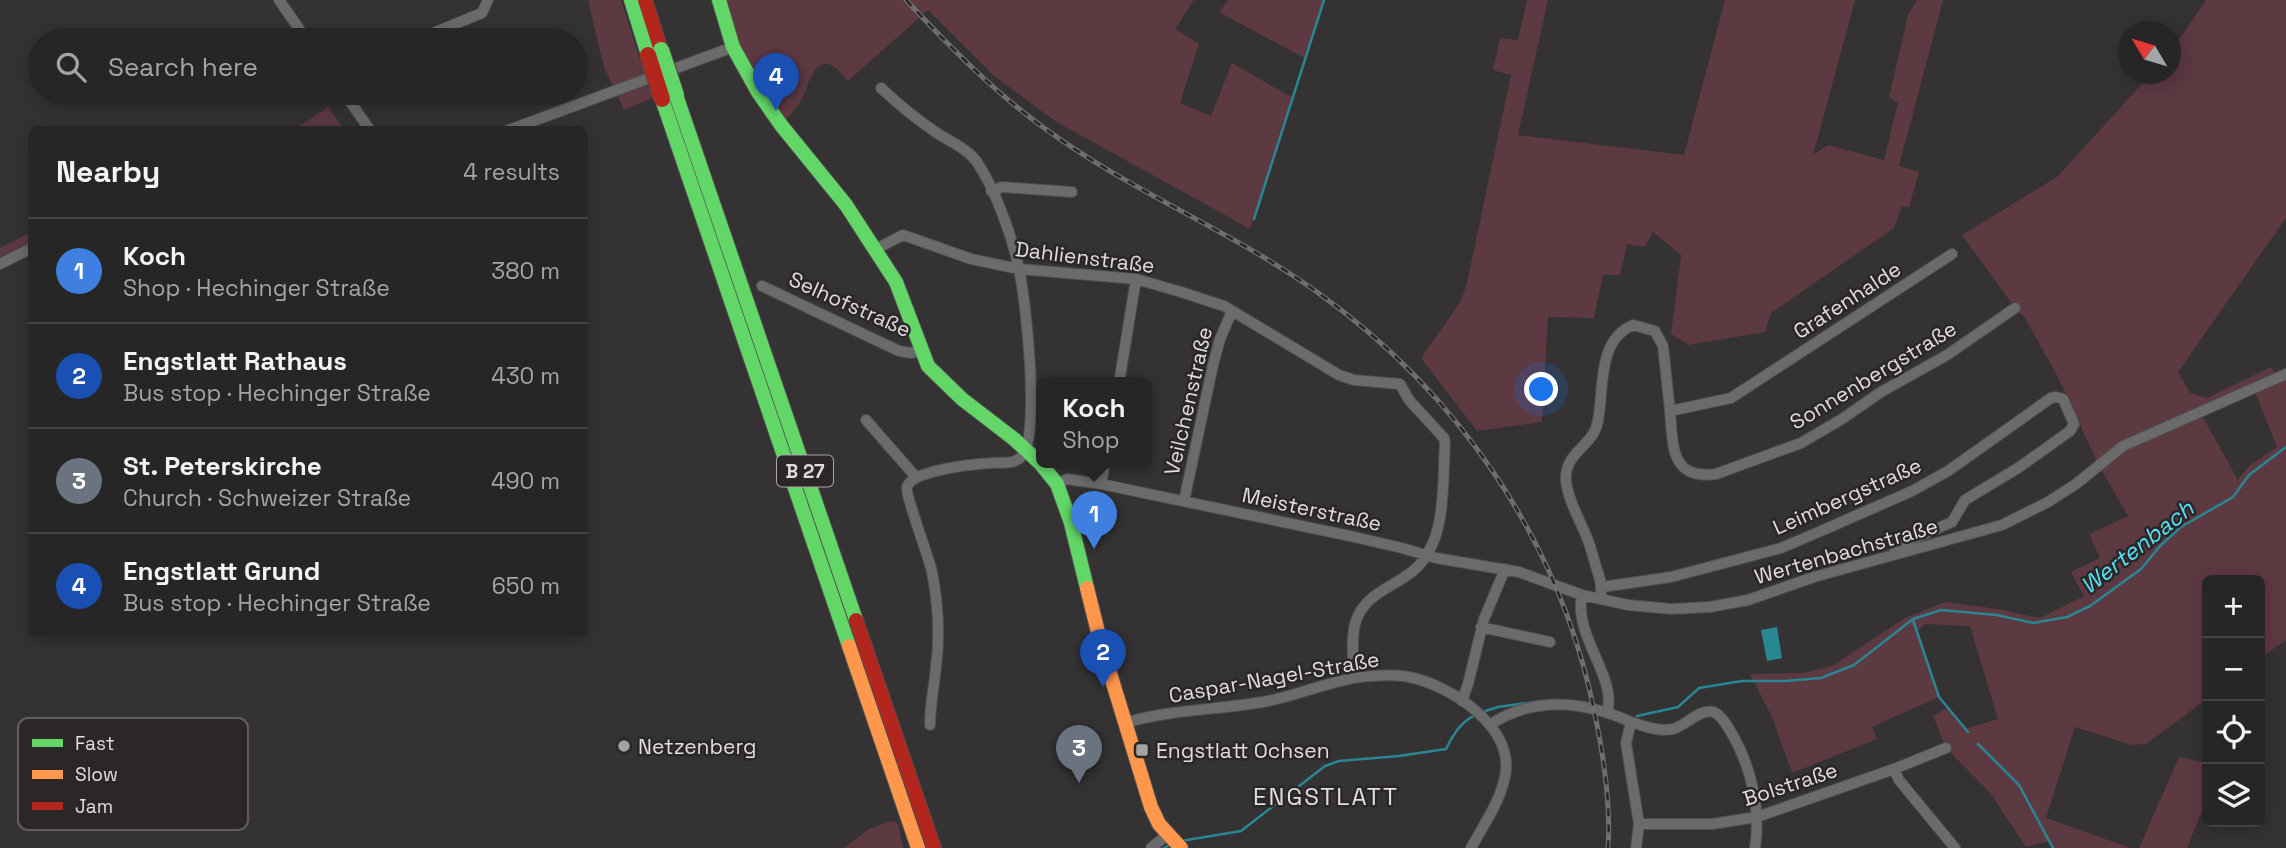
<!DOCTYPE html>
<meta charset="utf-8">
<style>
body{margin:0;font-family:"Space Grotesk",sans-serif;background:#333232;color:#f1f3f6}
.controls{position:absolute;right:21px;bottom:21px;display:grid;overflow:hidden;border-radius:10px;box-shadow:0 4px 18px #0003}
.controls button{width:63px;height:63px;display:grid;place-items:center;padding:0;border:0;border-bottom:2px solid #434343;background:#272626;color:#f1f3f6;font:35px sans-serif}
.compass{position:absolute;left:2118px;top:21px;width:63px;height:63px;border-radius:50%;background:#272626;box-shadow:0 4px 18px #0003;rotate:308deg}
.you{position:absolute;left:1542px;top:390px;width:24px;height:24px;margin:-18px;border:5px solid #fff;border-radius:50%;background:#1a73e8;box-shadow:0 0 0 10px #1a73e833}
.badge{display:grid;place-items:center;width:46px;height:46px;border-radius:50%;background:#8bbbb9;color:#fff;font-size:23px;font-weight:700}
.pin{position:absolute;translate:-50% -58px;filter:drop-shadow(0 2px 4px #0008)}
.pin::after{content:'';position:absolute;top:37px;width:24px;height:21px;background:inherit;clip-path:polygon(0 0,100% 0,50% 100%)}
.popup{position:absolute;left:1036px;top:377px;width:116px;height:91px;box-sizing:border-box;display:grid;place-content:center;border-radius:10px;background:#272626;filter:drop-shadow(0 2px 5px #0005);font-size:23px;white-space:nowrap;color:#a4a5a7}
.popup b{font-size:26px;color:#f1f3f6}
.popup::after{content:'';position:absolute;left:50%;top:100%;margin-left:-14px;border:14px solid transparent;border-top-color:#272626}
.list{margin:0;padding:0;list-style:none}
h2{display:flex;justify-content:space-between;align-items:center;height:91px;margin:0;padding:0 28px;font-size:30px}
h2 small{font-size:23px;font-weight:400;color:#a4a5a7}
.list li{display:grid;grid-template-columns:46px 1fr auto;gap:21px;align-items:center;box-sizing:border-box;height:105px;padding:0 28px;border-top:2px solid #434343}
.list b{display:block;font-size:26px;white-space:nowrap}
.list p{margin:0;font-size:23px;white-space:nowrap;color:#a4a5a7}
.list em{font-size:23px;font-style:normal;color:#a4a5a7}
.icon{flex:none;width:38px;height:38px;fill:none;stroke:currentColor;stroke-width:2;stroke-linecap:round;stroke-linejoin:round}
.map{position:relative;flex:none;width:2286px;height:848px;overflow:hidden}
.search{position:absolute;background:#272626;box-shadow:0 4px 18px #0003;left:28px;top:28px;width:560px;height:77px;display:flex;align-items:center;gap:18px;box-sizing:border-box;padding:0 24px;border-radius:38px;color:#a4a5a7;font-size:26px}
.panel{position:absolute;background:#272626;box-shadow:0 4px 18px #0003;left:28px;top:126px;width:560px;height:511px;border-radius:10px}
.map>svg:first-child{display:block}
.green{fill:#5d3942;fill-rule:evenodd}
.water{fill:#288792}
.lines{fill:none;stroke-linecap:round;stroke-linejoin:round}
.stream{stroke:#288792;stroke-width:2.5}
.street-casing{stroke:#504d4e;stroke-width:12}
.fast-casing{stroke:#504d4e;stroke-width:16}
.slow-casing{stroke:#504d4e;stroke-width:16}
.jam-casing{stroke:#504d4e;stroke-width:16}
.street{stroke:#6c6b6b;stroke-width:10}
.fast{stroke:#63d668;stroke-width:14}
.slow{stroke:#ff974d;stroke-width:14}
.jam{stroke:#b3261e;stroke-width:14}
.rail-casing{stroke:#6f6d6d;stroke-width:5}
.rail{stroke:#2b2728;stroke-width:2.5;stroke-dasharray:8;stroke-linecap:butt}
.fast-bridge-casing{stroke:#504d4e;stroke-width:18;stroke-linecap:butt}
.jam-bridge-casing{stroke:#504d4e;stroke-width:18;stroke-linecap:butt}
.fast-bridge{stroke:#63d668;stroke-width:16}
.jam-bridge{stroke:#b3261e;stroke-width:16}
.poi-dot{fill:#a4a1a2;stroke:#2b2728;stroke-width:2.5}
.labels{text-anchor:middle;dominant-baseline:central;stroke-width:5;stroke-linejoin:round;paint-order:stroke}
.shield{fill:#2b2728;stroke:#aaa6a7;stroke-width:2}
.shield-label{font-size:19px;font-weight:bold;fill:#e0dddd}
.street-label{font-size:21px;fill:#e0dddd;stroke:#2b2728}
.poi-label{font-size:21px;fill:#e0dddd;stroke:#2b2728;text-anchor:start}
.water-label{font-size:23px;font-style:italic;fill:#55e3f5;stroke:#2b2728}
.quarter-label{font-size:24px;letter-spacing:2px;fill:#e0dddd;stroke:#2b2728}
.key{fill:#2b2728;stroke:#615e5e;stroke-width:2}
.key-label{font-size:19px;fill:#e0dddd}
</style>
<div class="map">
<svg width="2286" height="848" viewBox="0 0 2286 848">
<rect width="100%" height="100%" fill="#343233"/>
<path class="green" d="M 588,0 L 621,0 L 652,98 L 624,110 L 604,67 Z
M 719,0 L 1194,0 L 1175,29 L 1199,44 L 1180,103 L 1211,116 L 1232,63 L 1293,98 L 1250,229 L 1055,121 L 993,75 L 928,10 L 848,81 C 842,75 835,64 826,64 C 812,64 807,89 802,99 C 796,109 789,117 781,125 L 769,110 Z
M 1228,0 L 1324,0 L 1306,59 L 1219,12 Z
M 1527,0 L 1548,0 L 1518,135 L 1684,155 L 1725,0 L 1855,0 L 1813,155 L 1828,145 L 1884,160 L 1898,103 L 1889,97 L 1908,15 L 1917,0 L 1943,0 L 1899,166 L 1919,172 L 1909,207 L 1902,206 L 1894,228 L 1771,313 L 1765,332 L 1689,345 L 1671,334 L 1681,255 L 1653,232 L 1644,247 L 1627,244 L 1620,275 L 1603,275 L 1594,318 L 1548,317 L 1542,422 L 1477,431 L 1421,358 L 1459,304 L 1466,287 L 1511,75 L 1493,70 L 1500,38 L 1518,40 Z
M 2206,0 L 2286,0 L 2286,218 L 2178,372 L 2190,393 L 2207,398 L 2271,367 L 2278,378 L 2286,374 L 2286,640 L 2260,659 L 2260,580 L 2207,580 L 2207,699 L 2146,744 L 2132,745 L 2075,727 L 2046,818 L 2131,848 L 2053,848 L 2050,841 L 2026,847 L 1991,794 L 1946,748 L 1933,716 L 1947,708 L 1965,729 L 1998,719 L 1970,626 L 1925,624 L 1917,631 L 1939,697 L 1872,727 L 1877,739 L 1792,773 L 1772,717 L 1750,674 L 1804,673 L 1832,666 L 1905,618 L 1945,602 L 1991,608 L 2040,618 L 2084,596 L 2071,572 L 2100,558 L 2089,534 L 2128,516 L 2099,466 L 2059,379 L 2025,318 L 2015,308 L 1962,235 L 2057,177 L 2151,74 L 2170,74 L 2171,51 ZM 2254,390 L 2277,447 L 2249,466 L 2238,480 L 2200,412 Z
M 328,107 L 344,129 L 295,129 Z
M 31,232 L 31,248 L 0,264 L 0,248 Z
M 2179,757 L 2207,763 L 2207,799 L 2187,848 L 2139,848 Z
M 891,821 L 896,822 L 899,827 L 903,848 L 844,848 L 869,829 Z"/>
<path class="water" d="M 1777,627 L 1782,658 L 1767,661 L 1761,630 Z"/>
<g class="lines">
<path class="stream" d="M 1254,219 L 1324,0
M 1913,620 L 1939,697 L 1968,732
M 1482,712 L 1498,707 L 1534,702
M 1637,716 L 1678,707 L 1699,688 L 1742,681 L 1785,681 L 1821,678 L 1854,665 L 1913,619 L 1941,610 L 1997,615 L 2033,623 L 2067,617 L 2090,606 L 2141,569 L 2160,546 L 2181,527 L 2233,497 L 2249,475 L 2286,447
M 1978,744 L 2019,785 L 2053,848
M 1181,841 L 1241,831 L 1325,766 L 1339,761 L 1399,756 L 1446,749 C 1453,735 1461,721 1476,715
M 1164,848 L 1172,844"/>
<g class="street-casing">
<path id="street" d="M 279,0 L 307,40
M 416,40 L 482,13 L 488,0
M 881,88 C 898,104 915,118 934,131 C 948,141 967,148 977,162 C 995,189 1013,238 1019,270 C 1026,299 1041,440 1021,457 C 1013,465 1001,462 991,463 C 975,464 912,470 907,487 C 905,495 929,557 932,572 C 938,603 940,636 936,667 C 934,687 930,705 930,725
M 344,93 L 370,130
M 509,130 L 733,47
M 991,191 L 1002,187 L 1072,192
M 876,249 L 903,235 L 971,259 L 1019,269 L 1136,279 L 1181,292 L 1224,306 L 1339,375 L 1354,380 L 1400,384 L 1409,400 L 1444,438 L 1445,443 C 1443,473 1445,518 1432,545 C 1428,553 1421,565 1413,571 C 1392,588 1363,594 1355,624 C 1351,641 1353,660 1354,677
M 0,264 L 32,248
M 762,286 L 899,351 L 911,353 L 921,351
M 1119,383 L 1136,279
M 1670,411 C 1673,445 1670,480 1716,474 L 1801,443 L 1842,419 L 1881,392 L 1947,355 L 2015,308
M 866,420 L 916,477
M 1057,484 L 1067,479 L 1101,484 L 1350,536 L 1402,548 L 1436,558 L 1519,572 L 1582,595 L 1628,605 L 1671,609 L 1710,607 L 1748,600 L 1814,577 L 2002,525 L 2048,502 L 2076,484 L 2123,446 L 2286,374
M 1101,484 L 1105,463
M 1184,501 L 1213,365 L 1220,339 L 1232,311
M 1602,587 L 1671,577 L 1781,548 L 1821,531 L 1912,491 L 1948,471 L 2051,398 L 2056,397 L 2063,399 L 2074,424 L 2070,431 L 2018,468 L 1965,500 L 1952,522 L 1906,542 L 1894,553
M 1601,593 C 1602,583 1599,575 1596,567 C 1594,560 1592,552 1590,546 C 1583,524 1568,503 1566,480 C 1564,452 1594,446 1598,421 C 1604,389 1597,340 1633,325 L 1655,331 L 1663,346 L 1670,411 L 1731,398 L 1952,254
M 1582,595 C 1573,636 1618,678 1607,712
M 1481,627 L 1550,642
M 1462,701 L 1468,684 L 1484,619 L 1505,569
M 1631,722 C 1644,726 1659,732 1673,729 C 1685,726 1701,708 1713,712 C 1721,714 1727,726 1731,732 C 1751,766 1761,808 1755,848
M 1125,723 C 1171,709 1221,710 1268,701 C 1303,694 1336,678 1372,676 C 1384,675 1397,674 1409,677 C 1449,685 1510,724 1506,770 C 1503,798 1484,824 1471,848
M 1491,724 C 1535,696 1584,701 1631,722 L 1626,743 L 1639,824 L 1636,848
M 1894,769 L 1899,780 L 1955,848
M 1639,824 L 1712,824 L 1757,817 L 1894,769 L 1946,748
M 1151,848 L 1167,835"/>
</g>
<g class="fast-casing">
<path id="fast" d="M 631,0 L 648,55
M 719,0 L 733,47 L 758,92 L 781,125 L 846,205 L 896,282 L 928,366 L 962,399 L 1014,439 L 1040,463 L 1057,484 L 1071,523 L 1087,588
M 676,95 L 856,620
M 662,99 L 849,646"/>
</g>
<g class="slow-casing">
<path id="slow" d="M 1087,588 L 1101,644 L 1151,807 L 1159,824 L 1181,848
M 849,646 L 918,848"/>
</g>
<g class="jam-casing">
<path id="jam" d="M 645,0 L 661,50
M 856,620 L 934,848"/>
</g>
<use href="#street" class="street"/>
<use href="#fast" class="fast"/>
<use href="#slow" class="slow"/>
<use href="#jam" class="jam"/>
<g class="rail-casing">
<path id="rail" d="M 906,0 C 950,47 995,93 1047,130 C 1132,192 1232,231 1317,292 C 1459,393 1561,543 1595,715 C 1604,758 1611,804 1608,848"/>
</g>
<use href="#rail" class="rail"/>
<g class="fast-bridge-casing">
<path id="fast-bridge" d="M 661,50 L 676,95"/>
</g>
<g class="jam-bridge-casing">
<path id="jam-bridge" d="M 648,55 L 662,99"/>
</g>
<use href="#fast-bridge" class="fast-bridge"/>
<use href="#jam-bridge" class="jam-bridge"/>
</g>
<g class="poi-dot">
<circle cx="624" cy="746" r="7"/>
<rect x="1135" y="743" width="14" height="14" rx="3.5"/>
</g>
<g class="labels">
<rect class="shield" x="777" y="455.5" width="56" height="31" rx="5"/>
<g class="shield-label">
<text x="805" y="471">B 27</text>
</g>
<g class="street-label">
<text transform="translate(1085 257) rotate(7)">Dahlienstraße</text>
<text transform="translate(1847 300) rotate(-33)">Grafenhalde</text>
<text transform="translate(850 304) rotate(24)">Selhofstraße</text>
<text transform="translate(1873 375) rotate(-31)">Sonnenbergstraße</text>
<text transform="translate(1188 401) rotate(-77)">Veilchenstraße</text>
<text transform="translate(1847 496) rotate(-24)">Leimbergstraße</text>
<text transform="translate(1312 509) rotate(12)">Meisterstraße</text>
<text transform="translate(1846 551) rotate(-16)">Wertenbachstraße</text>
<text transform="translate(1274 677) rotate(-10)">Caspar-Nagel-Straße</text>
<text transform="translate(1790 784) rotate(-18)">Bolstraße</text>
</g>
<g class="poi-label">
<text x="638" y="746">Netzenberg</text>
<text x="1156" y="750">Engstlatt Ochsen</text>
</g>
<g class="water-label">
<text transform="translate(2137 547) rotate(-38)">Wertenbach</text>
</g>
<g class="quarter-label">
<text x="1326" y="796">ENGSTLATT</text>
</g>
</g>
<rect x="18" y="718" width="230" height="112" rx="10" class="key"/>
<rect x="32" y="739" width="31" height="8" fill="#63d668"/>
<rect x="32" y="770" width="31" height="9" fill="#ff974d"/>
<rect x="32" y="802" width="31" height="8" fill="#b3261e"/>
<g class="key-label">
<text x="75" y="750">Fast</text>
<text x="75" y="781">Slow</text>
<text x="75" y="813">Jam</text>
</g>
</svg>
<div class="controls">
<button>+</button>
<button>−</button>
<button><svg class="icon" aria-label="locate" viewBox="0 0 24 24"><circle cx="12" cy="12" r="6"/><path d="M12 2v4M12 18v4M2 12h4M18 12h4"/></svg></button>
<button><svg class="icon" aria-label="layers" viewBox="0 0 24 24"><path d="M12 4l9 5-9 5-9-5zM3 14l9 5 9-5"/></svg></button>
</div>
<svg class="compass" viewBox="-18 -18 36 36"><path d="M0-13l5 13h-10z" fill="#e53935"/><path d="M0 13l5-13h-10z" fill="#a4a5a7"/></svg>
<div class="you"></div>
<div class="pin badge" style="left:1094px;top:549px;background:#3f7fe0">1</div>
<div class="popup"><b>Koch</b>Shop</div>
<div class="pin badge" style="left:1103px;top:687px;background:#1a4fb4">2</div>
<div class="pin badge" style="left:1079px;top:783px;background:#6b7280">3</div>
<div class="pin badge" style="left:776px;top:111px;background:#1a4fb4">4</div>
<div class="search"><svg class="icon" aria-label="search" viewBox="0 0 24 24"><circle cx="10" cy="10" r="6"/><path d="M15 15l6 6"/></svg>Search here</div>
<section class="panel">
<h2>Nearby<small>4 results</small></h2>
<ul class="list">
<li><span class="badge" style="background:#3f7fe0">1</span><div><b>Koch</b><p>Shop · Hechinger Straße</p></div><em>380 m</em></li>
<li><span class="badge" style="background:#1a4fb4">2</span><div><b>Engstlatt Rathaus</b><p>Bus stop · Hechinger Straße</p></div><em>430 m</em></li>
<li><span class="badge" style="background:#6b7280">3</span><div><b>St. Peterskirche</b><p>Church · Schweizer Straße</p></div><em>490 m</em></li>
<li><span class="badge" style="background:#1a4fb4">4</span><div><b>Engstlatt Grund</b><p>Bus stop · Hechinger Straße</p></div><em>650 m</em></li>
</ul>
</section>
</div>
